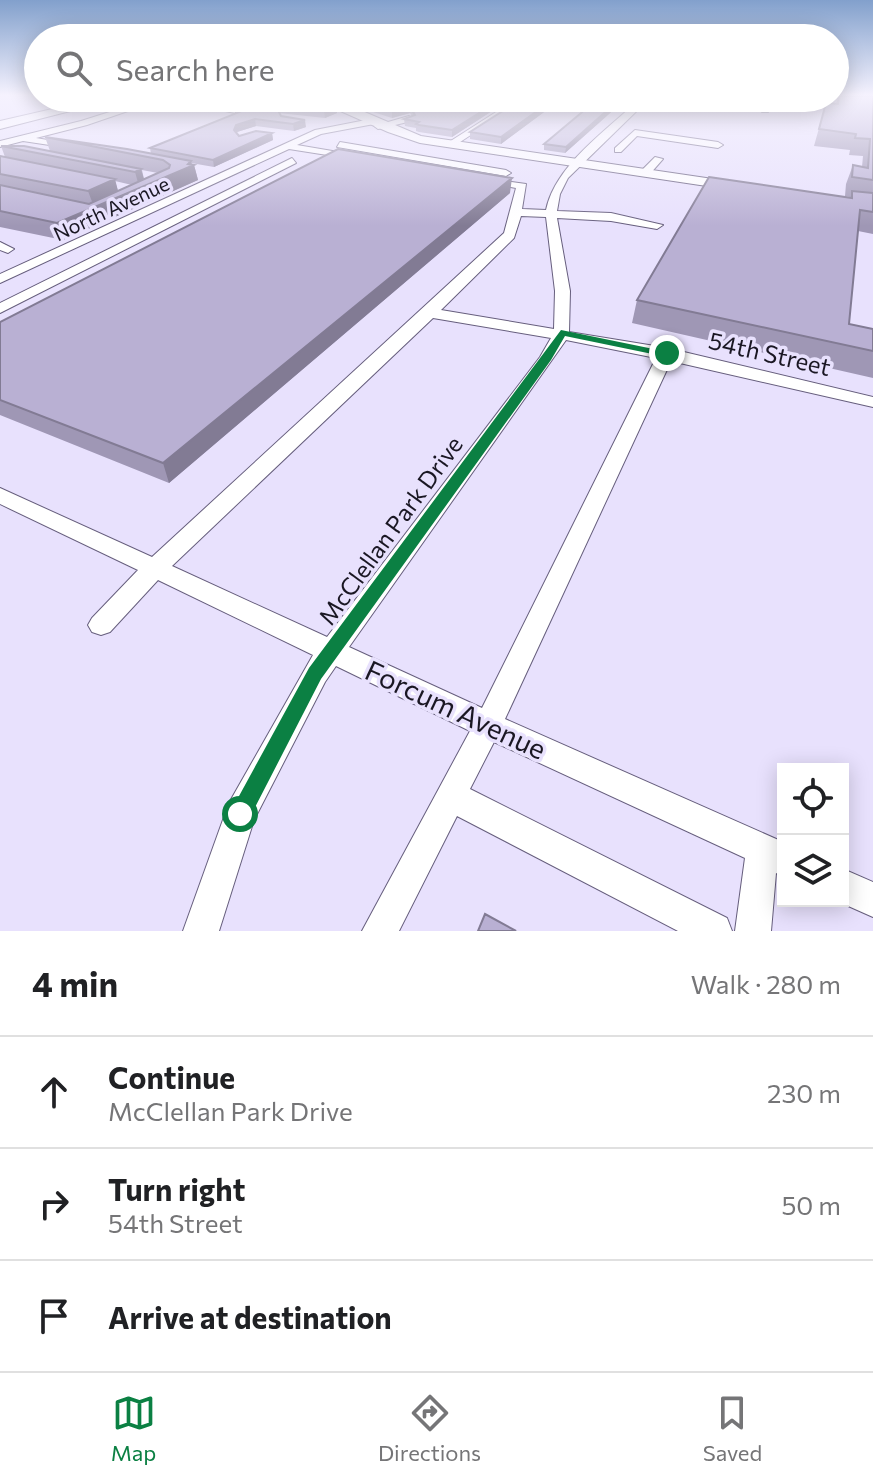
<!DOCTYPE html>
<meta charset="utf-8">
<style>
body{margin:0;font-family:Commissioner,sans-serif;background:#f6f6f6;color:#202124}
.controls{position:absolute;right:24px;bottom:24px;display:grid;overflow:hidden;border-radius:0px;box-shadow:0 4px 20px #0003}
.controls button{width:72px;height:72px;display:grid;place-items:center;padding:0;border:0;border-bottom:2px solid #e0e0e0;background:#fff;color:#202124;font:40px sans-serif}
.stop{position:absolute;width:24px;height:24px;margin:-18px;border:6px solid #0b8043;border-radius:50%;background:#fff}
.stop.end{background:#0b8043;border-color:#fff;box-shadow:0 2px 8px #0008}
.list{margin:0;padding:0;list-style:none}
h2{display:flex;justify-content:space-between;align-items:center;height:104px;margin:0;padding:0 32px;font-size:34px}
h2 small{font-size:26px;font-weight:400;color:#757577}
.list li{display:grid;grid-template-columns:52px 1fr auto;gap:24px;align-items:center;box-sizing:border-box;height:112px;padding:0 32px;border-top:2px solid #e0e0e0}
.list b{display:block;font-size:30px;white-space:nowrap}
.list p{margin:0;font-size:26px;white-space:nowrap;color:#757577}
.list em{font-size:26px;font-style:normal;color:#757577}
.icon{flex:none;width:44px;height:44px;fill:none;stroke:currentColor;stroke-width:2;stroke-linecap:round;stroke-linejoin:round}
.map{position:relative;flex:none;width:873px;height:931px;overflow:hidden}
.search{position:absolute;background:#fff;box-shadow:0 4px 20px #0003;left:24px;right:24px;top:24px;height:88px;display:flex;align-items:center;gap:20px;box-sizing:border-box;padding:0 28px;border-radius:44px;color:#757577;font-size:30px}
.sheet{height:440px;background:#fff}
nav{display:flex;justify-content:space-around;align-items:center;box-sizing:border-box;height:112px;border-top:2px solid #e0e0e0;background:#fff;font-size:22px;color:#757577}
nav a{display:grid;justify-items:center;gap:4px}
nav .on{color:#0b8043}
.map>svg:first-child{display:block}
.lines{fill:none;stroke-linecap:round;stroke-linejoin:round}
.minor-casing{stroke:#665e7d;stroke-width:2}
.major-casing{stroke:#665e7d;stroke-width:2}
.highway-casing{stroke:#665e7d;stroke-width:2}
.minor{fill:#fff;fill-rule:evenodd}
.major{fill:#fff;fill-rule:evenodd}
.highway{fill:#fff;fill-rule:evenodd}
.wall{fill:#9f97b5;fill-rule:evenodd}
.shaded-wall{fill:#827b94}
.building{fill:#b9b0d3;stroke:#827b94;stroke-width:2}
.route{fill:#0b8043}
.labels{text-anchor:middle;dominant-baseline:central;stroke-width:7;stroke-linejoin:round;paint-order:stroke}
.far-street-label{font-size:20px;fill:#1a1723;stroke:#e8e1fd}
.street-label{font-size:24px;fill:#1a1723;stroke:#e8e1fd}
.near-street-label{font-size:28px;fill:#1a1723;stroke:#e8e1fd}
</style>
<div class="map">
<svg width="873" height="931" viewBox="0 0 873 931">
<rect width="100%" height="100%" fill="#e8e1fd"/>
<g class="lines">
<g class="minor-casing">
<path id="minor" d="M 154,98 L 166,98 L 87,125 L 36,138 L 76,145 L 76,149 L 23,141 L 0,147 L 0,141 L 81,121 Z
M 228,98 L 242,98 L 216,106 L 235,109 L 235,113 L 201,106 Z
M 383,98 L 396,98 L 353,111 L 349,109 Z
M 518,98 L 527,98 L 454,146 L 446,144 Z
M 641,98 L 650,98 L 568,178 L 560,194 L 557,211 L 611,213 L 663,225 L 657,229 L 611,221 L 557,218 L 570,291 L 569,332 L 667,348 L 873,397 L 873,407 L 671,361 L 505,719 L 783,842 L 783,876 L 776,873 L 771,931 L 735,931 L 745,858 L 494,742 L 470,789 L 727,918 L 732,931 L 678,931 L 457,816 L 399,931 L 362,931 L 470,731 L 336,666 L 325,682 L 254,820 L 219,931 L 183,931 L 229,803 L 313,655 L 158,580 L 110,632 L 101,635 L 92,632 L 88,625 L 92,618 L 138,570 L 0,504 L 0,488 L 152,557 L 504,233 L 516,188 L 482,182 L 482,178 L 526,184 L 522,209 L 546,210 C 555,165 608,129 641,98 ZM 521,216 L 546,217 L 555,291 L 554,329 L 441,310 L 514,238 ZM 433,318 L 551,338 L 540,357 L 327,637 L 172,566 ZM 566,340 L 656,358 L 482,708 L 349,647 Z
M 767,98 L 775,98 L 768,112 L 762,112 Z
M 669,99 L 737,107 L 741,109 L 737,111 L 666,103 Z
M 409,116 L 412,121 L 378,129 L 374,126 Z
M 371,119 L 374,124 L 321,134 L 297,145 L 356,155 L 359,160 L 289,149 L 0,283 L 0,274 L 315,130 Z
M 635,130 L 718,142 L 723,145 L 718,148 L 637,136 L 621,152 L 615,152 L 615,148 Z
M 340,142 L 506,170 L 511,173 L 506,176 L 337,147 Z
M 655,157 L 663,159 L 649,175 L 641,175 L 641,171 Z
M 292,158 L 296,163 L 0,313 L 0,303 Z
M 0,242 L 14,249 L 8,253 L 0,250 Z
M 843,869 L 873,882 L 873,917 L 837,901 L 843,901 Z"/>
</g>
<g class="major-casing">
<path id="major" d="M 311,98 L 334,99 L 421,136 L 740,183 L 747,187 L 740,191 L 420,143 L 388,132 Z"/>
</g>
<g class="highway-casing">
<path id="highway" d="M 100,98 L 121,98 L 0,129 L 0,121 Z"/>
</g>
<use href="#minor" class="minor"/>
<use href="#major" class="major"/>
<use href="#highway" class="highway"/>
</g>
<path class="wall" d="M 838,96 L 873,96 L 873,234 L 858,231 L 849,324 L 873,329 L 873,378 L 632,323 L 637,300 L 849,198 L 850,197 L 845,196 L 846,184 L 853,165 L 862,167 L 863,156 L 849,155 L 850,150 L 814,146 L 826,103 L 836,104 Z
M 180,98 L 217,98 L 203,102 L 181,99 Z
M 339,98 L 373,98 L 354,104 Z
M 385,98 L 512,98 L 452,137 L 419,132 L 416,131 L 416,128 L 405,126 L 404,119 L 412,116 L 410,113 L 392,118 L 367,110 L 367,103 Z
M 523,98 L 563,98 L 501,144 L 470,139 L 470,132 Z
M 599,98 L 627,98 L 565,153 L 544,150 L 544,144 Z
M 228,99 L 337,113 L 325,118 L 279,113 L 281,116 L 306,127 L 294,131 L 256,126 L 237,132 L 239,136 L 272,133 L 273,140 L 214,167 L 191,163 L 194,165 L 198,180 L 63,240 L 0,227 L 0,156 L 5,157 L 1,146 L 50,151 L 45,137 L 151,154 L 150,148 L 248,109 L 229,105 ZM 142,170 L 158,173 L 144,179 ZM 115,181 L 132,185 L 118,191 Z
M 510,193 L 169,483 L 0,415 L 0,322 Z"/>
<path class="shaded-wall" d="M 202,98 L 217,98 L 203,102 Z
M 354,98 L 373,98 L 354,104 Z
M 503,98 L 512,98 L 452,137 L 452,130 Z
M 555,98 L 563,98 L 501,144 L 501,137 Z
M 621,98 L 627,98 L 565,153 L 566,147 Z
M 337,106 L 337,113 L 325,118 L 324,111 Z
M 410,107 L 410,113 L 392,118 L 392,111 Z
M 255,119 L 256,126 L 237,132 L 235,137 L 234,130 L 236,125 Z
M 305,120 L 306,127 L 294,131 L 293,124 Z
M 272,133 L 273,140 L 214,167 L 213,160 Z
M 191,161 L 192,166 L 194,165 L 198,180 L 63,240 L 57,223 L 188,164 Z
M 141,169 L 145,183 L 139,186 L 135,172 Z
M 512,178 L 510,193 L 169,483 L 163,463 Z
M 115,179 L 119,195 L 94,207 L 88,191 Z"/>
<path class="building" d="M 839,96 L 873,96 L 873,180 L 852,177 L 853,165 L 868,168 L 870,139 L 855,138 L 856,134 L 819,129 L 826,103 L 838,104 Z
M 230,98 L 278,98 L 290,100 L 295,98 L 317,98 L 337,106 L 324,111 L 276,106 L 281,116 L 305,120 L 293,124 L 255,119 L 236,125 L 234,130 L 239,136 L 256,131 L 272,133 L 213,160 L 150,148 L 259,104 L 228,99 Z
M 385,98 L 503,98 L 452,130 L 419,125 L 416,124 L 419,122 L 404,119 L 415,115 L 410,107 L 392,111 L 367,103 Z
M 523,98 L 555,98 L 501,137 L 470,132 Z
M 599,98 L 621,98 L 566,147 L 544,144 Z
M 45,137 L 127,149 L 191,161 L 188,164 L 194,165 L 57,223 L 0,211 L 0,185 L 89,204 L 169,168 L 170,165 L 163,160 Z
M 1,146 L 24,146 L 141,169 L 135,172 Z
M 338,149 L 512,178 L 163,463 L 0,400 L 0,322 Z
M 0,156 L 115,179 L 88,191 L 0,174 Z
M 709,177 L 852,198 L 852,191 L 873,193 L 873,212 L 860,210 L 849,324 L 873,329 L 873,351 L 637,300 Z
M 485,914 L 516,931 L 478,931 Z"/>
<linearGradient id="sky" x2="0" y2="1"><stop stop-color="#82a0cc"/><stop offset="0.42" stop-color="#f5f2fe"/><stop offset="1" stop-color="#f5f2fe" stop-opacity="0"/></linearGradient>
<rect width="873" height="226" fill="url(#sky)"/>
<path class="route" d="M 561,330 L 673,353 L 667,357 L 565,336 L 551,360 L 321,679 L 248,821 L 240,824 L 233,821 L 230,814 L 233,807 L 309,668 Z"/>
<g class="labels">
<g class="far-street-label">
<text transform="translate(111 208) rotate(-25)">North Avenue</text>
</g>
<g class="street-label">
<text transform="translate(770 353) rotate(13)">54th Street</text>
<text transform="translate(390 530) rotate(-54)">McClellan Park Drive</text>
</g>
<g class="near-street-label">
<text transform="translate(456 709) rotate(25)">Forcum Avenue</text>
</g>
</g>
</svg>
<div class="controls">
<button><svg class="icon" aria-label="locate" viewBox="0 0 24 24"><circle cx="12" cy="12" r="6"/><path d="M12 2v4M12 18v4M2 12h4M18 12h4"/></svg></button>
<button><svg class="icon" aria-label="layers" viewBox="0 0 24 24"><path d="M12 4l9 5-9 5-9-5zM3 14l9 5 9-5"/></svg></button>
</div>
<div class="stop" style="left:240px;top:814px"></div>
<div class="stop end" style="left:667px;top:353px"></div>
<div class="search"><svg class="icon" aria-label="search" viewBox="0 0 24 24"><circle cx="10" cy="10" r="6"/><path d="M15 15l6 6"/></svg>Search here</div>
</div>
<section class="sheet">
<h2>4 min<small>Walk · 280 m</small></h2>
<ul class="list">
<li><svg class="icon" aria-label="ahead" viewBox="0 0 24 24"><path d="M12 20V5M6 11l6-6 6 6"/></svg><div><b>Continue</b><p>McClellan Park Drive</p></div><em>230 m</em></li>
<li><svg class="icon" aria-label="right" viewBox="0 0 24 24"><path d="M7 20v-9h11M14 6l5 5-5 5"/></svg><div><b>Turn right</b><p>54th Street</p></div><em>50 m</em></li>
<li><svg class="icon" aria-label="arrive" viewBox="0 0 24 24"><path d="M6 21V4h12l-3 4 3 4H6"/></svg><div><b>Arrive at destination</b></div></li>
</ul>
</section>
<nav>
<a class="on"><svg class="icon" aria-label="map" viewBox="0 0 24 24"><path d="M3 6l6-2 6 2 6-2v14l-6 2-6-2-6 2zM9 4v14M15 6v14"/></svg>Map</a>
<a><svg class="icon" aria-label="directions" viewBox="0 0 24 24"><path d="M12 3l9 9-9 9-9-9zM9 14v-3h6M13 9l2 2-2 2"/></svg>Directions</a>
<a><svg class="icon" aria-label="saved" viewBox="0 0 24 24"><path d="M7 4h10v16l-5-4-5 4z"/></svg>Saved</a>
</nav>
